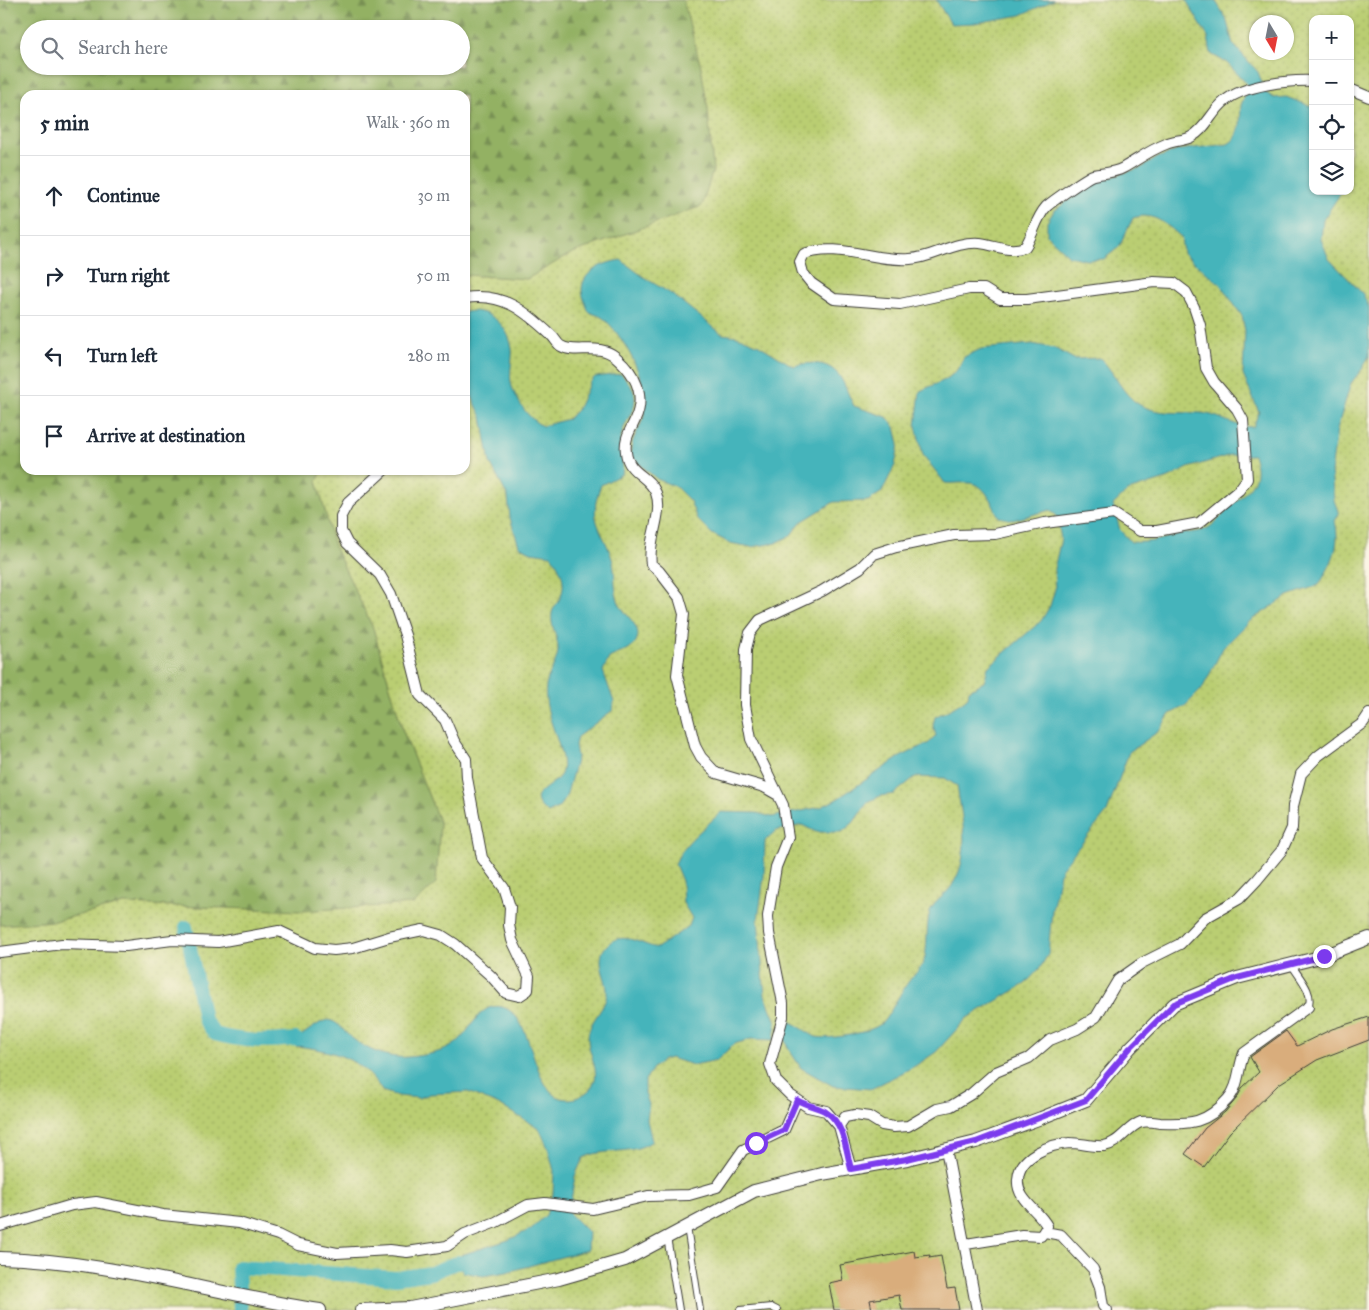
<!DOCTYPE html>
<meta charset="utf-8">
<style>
body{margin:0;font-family:"IM FELL Great Primer",serif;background:#f2f2f3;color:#1f2937}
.controls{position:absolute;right:15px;top:15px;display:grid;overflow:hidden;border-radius:10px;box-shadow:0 1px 4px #0004}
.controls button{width:45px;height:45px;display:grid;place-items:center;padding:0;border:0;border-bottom:1px solid #e0e1e3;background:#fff;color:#1f2937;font:25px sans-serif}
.compass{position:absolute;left:1249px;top:15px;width:45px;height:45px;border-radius:50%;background:#fff;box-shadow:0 1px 4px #0004;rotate:170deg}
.stop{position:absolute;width:15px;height:15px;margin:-11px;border:4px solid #7c3aed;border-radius:50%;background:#fff}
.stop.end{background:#7c3aed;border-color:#fff;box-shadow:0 1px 5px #0008}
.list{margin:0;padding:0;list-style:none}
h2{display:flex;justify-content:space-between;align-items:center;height:65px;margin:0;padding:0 20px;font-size:21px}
h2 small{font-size:16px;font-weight:400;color:#747a83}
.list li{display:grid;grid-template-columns:32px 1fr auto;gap:15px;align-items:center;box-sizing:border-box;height:80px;padding:0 20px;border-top:1px solid #e0e1e3}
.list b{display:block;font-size:19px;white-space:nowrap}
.list em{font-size:16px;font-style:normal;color:#747a83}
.icon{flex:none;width:28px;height:28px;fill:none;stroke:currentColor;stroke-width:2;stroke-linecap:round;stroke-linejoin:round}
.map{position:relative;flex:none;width:1369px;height:1310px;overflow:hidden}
.search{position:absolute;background:#fff;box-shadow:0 1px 4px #0004;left:20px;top:20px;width:450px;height:55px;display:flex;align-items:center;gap:12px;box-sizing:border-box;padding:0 18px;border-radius:28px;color:#747a83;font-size:19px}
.panel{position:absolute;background:#fff;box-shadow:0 1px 4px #0004;left:20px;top:90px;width:450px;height:385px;border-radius:15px}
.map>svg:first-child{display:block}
.grass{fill:url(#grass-dots);stroke:#6b7547;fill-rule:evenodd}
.forest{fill:url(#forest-firs);stroke:#586640;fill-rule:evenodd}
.water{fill:#44b4bb;stroke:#30686c;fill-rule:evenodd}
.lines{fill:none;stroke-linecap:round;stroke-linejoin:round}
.canal{stroke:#44b4bb;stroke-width:14}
.building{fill:#d9ad7c}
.service-casing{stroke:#3c3b37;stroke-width:8}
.pedestrian-casing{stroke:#3c3b37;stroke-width:12}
.minor-casing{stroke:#3c3b37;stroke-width:14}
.service{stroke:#fff;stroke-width:6}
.pedestrian{stroke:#fff;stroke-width:10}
.minor{stroke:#fff;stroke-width:12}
.route{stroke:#7c3aed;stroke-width:6}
</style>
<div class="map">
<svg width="1369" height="1310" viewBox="0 0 1369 1310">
<defs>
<pattern id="grass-dots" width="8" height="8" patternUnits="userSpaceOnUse" patternTransform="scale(1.25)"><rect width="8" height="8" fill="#bace72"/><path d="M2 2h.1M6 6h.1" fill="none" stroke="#9fb062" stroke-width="1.8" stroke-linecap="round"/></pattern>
<pattern id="forest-firs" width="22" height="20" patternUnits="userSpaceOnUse" patternTransform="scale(1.25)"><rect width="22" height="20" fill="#93b164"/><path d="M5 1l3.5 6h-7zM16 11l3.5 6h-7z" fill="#778f52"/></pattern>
</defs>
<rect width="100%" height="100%" fill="#fcf5e5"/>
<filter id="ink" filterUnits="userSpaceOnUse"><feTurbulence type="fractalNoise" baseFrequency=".02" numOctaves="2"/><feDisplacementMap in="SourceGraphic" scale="10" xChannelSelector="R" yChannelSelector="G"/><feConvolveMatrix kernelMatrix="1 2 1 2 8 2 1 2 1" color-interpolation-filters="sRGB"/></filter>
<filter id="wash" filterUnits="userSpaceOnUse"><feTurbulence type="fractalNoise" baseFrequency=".0096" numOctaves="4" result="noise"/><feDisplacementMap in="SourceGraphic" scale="20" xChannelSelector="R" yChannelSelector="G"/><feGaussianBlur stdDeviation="1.12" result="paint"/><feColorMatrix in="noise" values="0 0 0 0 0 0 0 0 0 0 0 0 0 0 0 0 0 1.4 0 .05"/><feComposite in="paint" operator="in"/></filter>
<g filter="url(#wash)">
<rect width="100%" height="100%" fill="#f4ebd1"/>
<path class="grass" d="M 607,0 L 1369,0 L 1369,1310 L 0,1310 L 0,851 L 245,470 L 465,470 L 465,154 ZM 1313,19 L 1350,19 L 1350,191 L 1313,191 ZM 1256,22 L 1286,22 L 1286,52 L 1256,52 Z"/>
<path class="forest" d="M 0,0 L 683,0 L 701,67 L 708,109 L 713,170 L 702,206 L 570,254 L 527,279 L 465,275 L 465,95 L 25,95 L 25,470 L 323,470 L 317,481 L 334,546 L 373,628 L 403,731 L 440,824 L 436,883 L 414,904 L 301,911 L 124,904 L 55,921 L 0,925 ZM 29,29 L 461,29 L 461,66 L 29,66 Z"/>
<path class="water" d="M 936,0 L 1054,0 L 1021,15 L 975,23 L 951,24 Z
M 1186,0 L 1215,0 L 1226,18 L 1233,44 L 1258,72 L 1266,93 L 1274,98 L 1286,97 L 1313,107 L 1313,191 L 1342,191 L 1323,220 L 1321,239 L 1329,259 L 1363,294 L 1369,307 L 1369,356 L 1363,368 L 1351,383 L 1337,429 L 1331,472 L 1334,500 L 1339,514 L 1335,521 C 1341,546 1332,563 1319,585 L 1288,596 L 1250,621 L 1223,648 L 1202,689 L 1185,706 L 1170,714 L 1159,731 L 1129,752 L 1107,812 L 1061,869 L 1052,910 L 1048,954 L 1040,968 L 1025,984 L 967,1018 L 936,1052 L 915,1066 L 871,1089 L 833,1086 L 801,1068 L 788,1048 L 783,1034 L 787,1020 C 795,1023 811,1035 816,1037 C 830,1040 871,1033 882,1023 C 889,1016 901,991 909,981 C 913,975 920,970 923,964 C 929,947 925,929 930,911 C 934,901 949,893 954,882 C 971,853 962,818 957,786 L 945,778 L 915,777 L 894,794 L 880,796 L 868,802 L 853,823 L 842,832 L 816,832 L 802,825 L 776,831 L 765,841 L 764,876 L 758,920 L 765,995 L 776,1022 L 774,1040 L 751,1039 L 734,1044 L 717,1060 L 693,1065 L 670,1058 L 663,1060 L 653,1068 L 645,1080 L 645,1094 L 649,1104 L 647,1120 L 652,1141 C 633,1156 604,1147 583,1158 L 575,1176 L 569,1213 L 588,1232 L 587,1250 L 507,1272 L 483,1276 L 463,1272 L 458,1262 L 461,1255 L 508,1240 L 531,1229 L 546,1215 L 553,1194 L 554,1171 L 548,1148 L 539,1128 L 499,1105 L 468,1092 L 430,1094 L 419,1098 L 398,1096 L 382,1091 C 363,1058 331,1050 296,1046 L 296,1039 C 303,1035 321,1020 328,1020 C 339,1021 344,1033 352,1038 C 367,1050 389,1059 408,1057 C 421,1056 441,1053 452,1046 C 470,1036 478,1001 502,1007 C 537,1016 530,1102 570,1099 C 578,1098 581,1096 587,1092 C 608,1075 583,1051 589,1031 C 593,1017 605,1009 607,994 C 608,983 601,972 601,961 C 601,954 603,949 608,944 C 623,931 640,944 657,948 L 689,926 L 692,918 L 683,903 L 682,881 L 675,864 C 684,841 704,829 721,812 L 757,813 L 772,817 L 821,807 L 837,799 L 900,757 L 929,743 L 936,736 L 933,725 L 935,717 C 946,711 960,705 968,697 L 969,690 L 984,682 L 988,667 L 1041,621 L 1050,606 L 1055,589 L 1054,569 L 1061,539 L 1057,516 L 1050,510 L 1013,520 L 999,517 C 992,505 986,483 969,483 C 961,482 953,484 945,483 L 923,455 L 916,426 L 920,391 L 947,379 L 957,370 L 964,357 L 981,349 L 1032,344 L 1054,348 L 1074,359 L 1100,358 C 1115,372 1122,395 1140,405 C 1159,415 1181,412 1201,413 C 1221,415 1232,427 1253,427 L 1259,412 L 1243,375 L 1245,331 L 1242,316 L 1220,284 L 1183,253 L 1181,237 C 1166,224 1153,211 1133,218 L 1119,247 L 1104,259 L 1086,260 L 1069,256 L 1047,235 L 1047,222 L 1054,211 L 1090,184 L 1143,167 L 1157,158 L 1179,150 L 1228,144 L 1235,139 L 1240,126 L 1241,105 L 1245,96 L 1247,84 L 1227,63 L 1211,54 L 1208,37 ZM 1230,455 L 1253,455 C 1263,482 1248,489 1231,506 C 1223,514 1216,524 1206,529 C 1200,532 1193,532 1187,533 C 1167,537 1152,544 1131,542 L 1120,530 L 1113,505 L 1128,491 L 1169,478 L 1188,468 Z
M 621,260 L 645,278 L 673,295 L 722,334 L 737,336 L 759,345 L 793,366 C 808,362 827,361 838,374 C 844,381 849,397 854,406 L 887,417 L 895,427 L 899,444 L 895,465 L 882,492 L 868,501 L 834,502 L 801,522 L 790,536 L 776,543 L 751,547 L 730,543 L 712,534 L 697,519 L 690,501 L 676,487 L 657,479 L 631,457 C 629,437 643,428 645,410 C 648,382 625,337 603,318 C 599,315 593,314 589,312 C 586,305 582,296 582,289 C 583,270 606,262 621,260 Z
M 472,311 C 493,311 509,328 512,349 C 513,362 508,374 512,387 C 518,403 528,418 542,426 L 568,419 L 577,410 L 590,382 L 595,377 L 621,374 C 652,404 622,414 620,444 C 619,454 625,464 622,474 L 601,485 C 586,522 604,529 613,562 C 616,576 613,589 619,603 C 624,615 642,626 637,639 C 634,650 618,653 609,658 L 603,671 L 614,702 L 613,710 L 577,737 L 575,745 L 577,757 L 566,797 L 558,808 L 548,813 C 519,792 558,788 562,771 C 567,751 542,715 546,686 C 548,672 559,661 558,647 C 557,634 550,626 552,613 C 553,608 556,605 559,600 C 568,584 561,568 551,555 L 531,552 L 519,546 L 510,518 L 508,497 L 490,463 L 482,417 L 465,383 L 465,312 Z"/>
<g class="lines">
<path class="canal" d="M 186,927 L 204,1019 L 215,1034 C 242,1042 267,1042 296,1039
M 240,1310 L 238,1267 L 396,1278 L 431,1273 L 458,1262"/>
</g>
<g id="blocks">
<path class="building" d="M 1369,1017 L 1369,1040 L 1317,1060 L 1279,1084 L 1230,1132 L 1204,1167 L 1185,1154 L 1205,1128 L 1225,1112 L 1237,1098 L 1242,1088 L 1259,1072 L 1250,1057 L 1286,1031 L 1297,1046 L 1332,1029 Z
M 914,1251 L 915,1257 L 930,1255 L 929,1258 L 941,1256 L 947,1289 L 955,1288 L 959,1310 L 902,1310 L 899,1295 L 870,1300 L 872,1310 L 834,1310 L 829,1283 L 843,1280 L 840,1265 Z"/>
</g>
</g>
<g filter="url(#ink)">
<use href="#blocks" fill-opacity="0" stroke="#3c3b37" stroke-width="1"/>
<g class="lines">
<g class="service-casing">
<path id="service" d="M 1291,964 C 1298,976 1315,993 1308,1007
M 687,1227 L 700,1310
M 667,1237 L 679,1310
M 740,1310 L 771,1307 L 777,1310"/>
</g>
<g class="pedestrian-casing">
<path id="pedestrian" d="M 1350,89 L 1369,97
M 465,298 C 503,292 525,311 551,335 C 555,338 557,344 561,346 C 575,355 598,342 616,357 C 636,374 646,396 635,420 C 630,431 624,439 626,452 C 628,474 649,475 656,493 C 664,514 647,540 651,564 L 659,571 L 679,597 L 684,614 L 677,675 L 695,746 L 701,757 L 716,773 L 764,787 L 778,795
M 0,952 L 62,944 L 126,946 L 172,940 L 218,942 L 279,931 L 315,948 L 334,950 L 353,948 L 389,937 L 423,930 L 441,935 L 455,944 L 491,976 L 506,993 L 519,996 L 528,990 L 529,976 L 512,940 L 509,925 L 510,907 L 504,888 L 482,858 L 467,778 L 466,759 L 454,741 L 445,720 L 420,695 L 405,635 L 391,594 L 380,575 L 347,543 L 341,531 L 341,516 L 348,503 L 384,470
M 839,1126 L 826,1111 L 808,1107 L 790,1095 L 776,1081 L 770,1064 L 783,1017 L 783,1003 L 769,933 L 768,916 L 776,867 L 788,837 L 783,805 L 751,739 L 745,705 L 746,649 L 750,633 L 760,620 L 822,591 L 860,568 L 874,554 L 896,547 L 954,535 L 995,534 L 1045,523 L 1114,514 L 1140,531 L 1157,531 L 1199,523 L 1239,490 L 1247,479 L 1243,420 L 1237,409 L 1214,382 L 1206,368 L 1200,325 L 1194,307 L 1186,292 L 1174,283 L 1154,282 L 1027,299 L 1000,299 L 984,289 L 969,289 L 900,304 L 834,299 L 811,283 L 803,273 L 800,262 L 804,254 C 839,242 874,262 910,259 C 934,258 953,241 980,243 C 997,245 1008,253 1025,247 C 1033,235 1036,218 1046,207 C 1051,202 1087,177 1093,175 C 1103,173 1114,173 1123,168 C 1137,160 1150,150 1166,144 C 1174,140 1184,141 1191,137 C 1206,129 1212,111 1225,101 C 1243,85 1289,80 1313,81
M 946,1149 L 977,1310
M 851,1169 L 839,1126 L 845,1117 L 855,1115 L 869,1117 L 882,1125 L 894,1127 L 908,1126 L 937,1109 L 951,1106 L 971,1094 L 996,1072 L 1029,1058 L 1050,1040 L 1077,1029 L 1096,1017 L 1118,980 L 1142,963 L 1180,944 L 1205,918 L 1239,899 L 1257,880 L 1282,850 L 1292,828 L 1293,806 L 1301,774 L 1318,756 L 1363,723 L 1369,714
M 0,1226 L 72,1205 L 96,1202 L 163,1215 L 239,1223 L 278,1235 L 298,1245 L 337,1253 L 390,1250 L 407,1252 L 447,1246 L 465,1234 L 496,1222 L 528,1205 L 545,1203 L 593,1209 L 648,1196 L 689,1195 L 717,1187 L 743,1150 L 784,1130 L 797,1100
M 1045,1232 L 1061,1235 L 1093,1269 L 1100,1287 L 1103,1306 L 1107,1310
M 966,1244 L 1022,1235 L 1041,1236 L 1047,1226 C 1039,1210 1016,1200 1018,1179 C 1019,1156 1050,1144 1070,1143 C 1081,1143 1092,1147 1104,1146 C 1119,1144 1127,1127 1141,1122 C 1147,1121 1154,1122 1160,1123 C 1191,1124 1206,1124 1228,1099 C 1239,1087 1238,1068 1244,1053 L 1308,1007"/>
</g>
<g class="minor-casing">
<path id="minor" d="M 0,1258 C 108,1260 213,1294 320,1310
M 361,1310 L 410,1308 L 559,1279 L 625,1260 L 754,1191 L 822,1174 L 907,1159 L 976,1142 L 1041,1118 L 1086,1100 L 1130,1048 L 1174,1004 L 1237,978 L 1324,956 L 1369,938"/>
</g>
<use href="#service" class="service"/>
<use href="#pedestrian" class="pedestrian"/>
<use href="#minor" class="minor"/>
</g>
</g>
<g class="lines" filter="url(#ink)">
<path class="route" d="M 756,1143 L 784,1130 L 797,1100 C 807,1106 819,1107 826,1112 C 844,1123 846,1150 851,1169 L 907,1159 L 976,1142 L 1086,1100 L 1130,1048 L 1174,1004 L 1237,978 L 1324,956"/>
</g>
</svg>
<div class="controls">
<button>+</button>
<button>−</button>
<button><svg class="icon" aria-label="locate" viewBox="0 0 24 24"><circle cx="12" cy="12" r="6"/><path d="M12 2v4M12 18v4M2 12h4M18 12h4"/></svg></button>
<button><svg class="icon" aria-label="layers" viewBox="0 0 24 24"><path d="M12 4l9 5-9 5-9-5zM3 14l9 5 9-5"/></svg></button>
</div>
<svg class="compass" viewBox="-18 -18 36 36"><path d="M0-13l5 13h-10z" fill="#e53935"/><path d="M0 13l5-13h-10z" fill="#747a83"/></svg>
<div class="stop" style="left:756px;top:1143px"></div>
<div class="stop end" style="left:1324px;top:956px"></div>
<div class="search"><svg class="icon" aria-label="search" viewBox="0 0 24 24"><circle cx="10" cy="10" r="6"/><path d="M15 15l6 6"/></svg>Search here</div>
<section class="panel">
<h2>5 min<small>Walk · 360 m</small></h2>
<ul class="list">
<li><svg class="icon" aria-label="ahead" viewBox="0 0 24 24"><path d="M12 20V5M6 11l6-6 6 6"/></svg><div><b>Continue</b></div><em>30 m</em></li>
<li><svg class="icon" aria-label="right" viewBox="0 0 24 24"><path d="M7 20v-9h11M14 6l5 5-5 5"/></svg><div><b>Turn right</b></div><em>50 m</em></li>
<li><svg class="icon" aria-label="left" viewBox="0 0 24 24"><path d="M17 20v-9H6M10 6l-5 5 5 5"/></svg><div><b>Turn left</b></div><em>280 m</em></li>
<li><svg class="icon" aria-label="arrive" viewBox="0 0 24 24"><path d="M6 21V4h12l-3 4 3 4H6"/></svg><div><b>Arrive at destination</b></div></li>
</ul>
</section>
</div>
